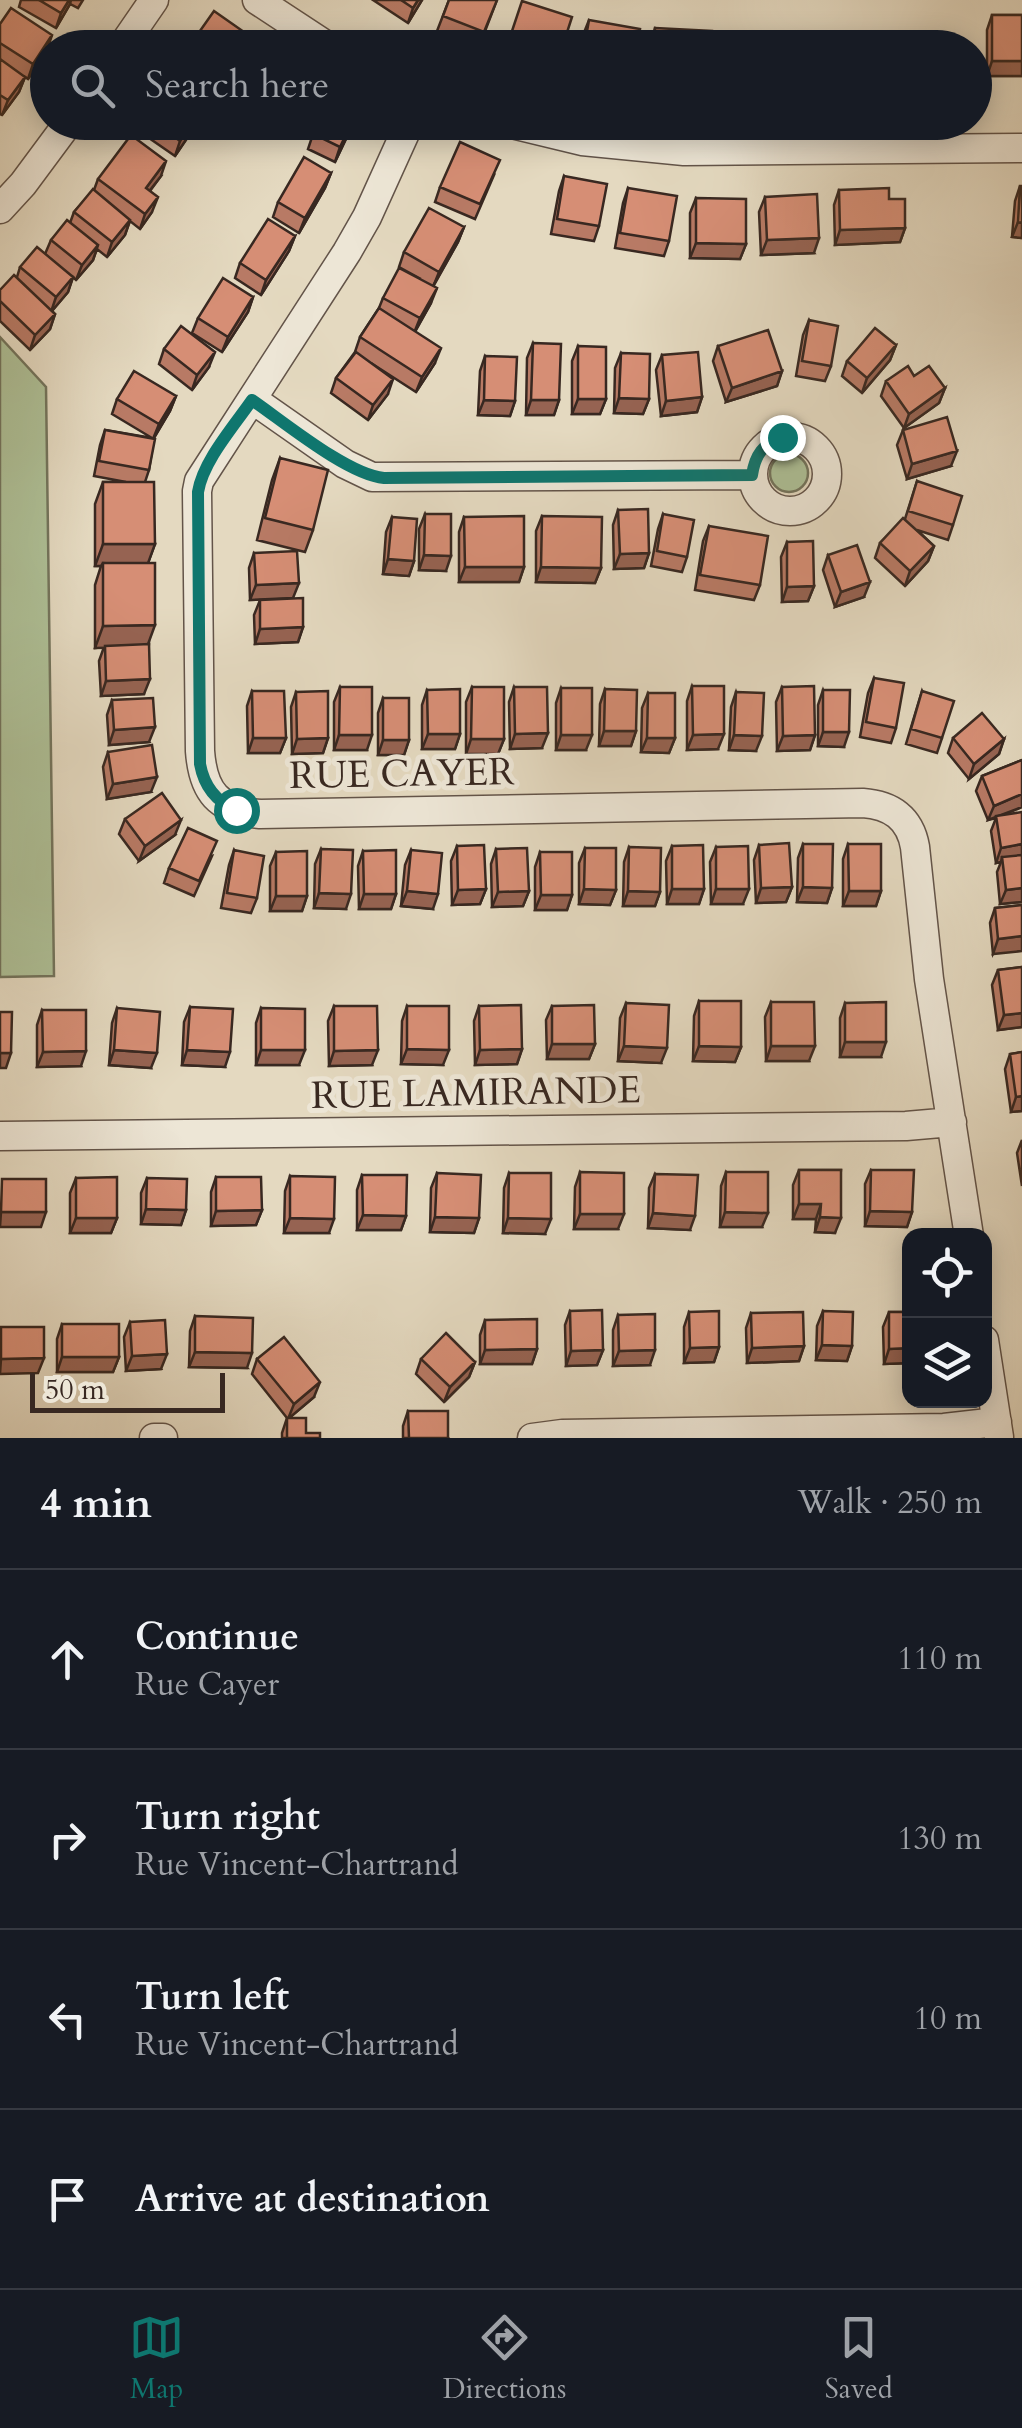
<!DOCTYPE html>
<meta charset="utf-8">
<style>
body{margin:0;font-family:Cardo,serif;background:#20242c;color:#f1f3f6}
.controls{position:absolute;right:30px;bottom:30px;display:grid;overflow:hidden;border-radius:20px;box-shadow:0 5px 25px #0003}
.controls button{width:90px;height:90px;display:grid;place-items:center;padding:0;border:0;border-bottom:2px solid #363941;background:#171b24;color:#f1f3f6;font:50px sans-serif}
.scale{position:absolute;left:30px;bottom:25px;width:195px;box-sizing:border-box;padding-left:10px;border:5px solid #382821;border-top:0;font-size:28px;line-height:35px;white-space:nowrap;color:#382821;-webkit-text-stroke:8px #ede6d6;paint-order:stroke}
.stop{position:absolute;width:30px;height:30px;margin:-22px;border:8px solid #0f766e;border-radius:50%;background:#fff}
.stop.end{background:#0f766e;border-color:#fff;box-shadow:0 2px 10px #0008}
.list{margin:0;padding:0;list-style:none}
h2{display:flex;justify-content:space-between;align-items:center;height:130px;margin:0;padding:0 40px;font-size:42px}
h2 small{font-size:32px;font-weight:400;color:#9ea1a6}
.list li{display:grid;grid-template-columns:65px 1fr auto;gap:30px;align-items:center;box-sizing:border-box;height:180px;padding:0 40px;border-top:2px solid #363941}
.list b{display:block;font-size:38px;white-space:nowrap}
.list p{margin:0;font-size:32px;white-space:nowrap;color:#9ea1a6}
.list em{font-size:32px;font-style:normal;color:#9ea1a6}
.icon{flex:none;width:55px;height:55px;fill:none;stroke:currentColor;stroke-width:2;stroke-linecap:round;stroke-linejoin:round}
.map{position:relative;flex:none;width:1022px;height:1438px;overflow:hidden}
.search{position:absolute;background:#171b24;box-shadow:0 5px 25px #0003;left:30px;right:30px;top:30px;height:110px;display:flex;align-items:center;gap:25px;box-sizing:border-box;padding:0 35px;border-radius:55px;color:#9ea1a6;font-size:38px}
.sheet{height:850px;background:#171b24}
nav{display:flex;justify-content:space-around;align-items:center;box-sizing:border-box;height:140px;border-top:2px solid #363941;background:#171b24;font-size:28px;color:#9ea1a6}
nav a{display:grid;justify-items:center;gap:5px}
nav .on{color:#0f766e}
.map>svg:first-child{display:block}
.green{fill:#aec097;stroke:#73745c;stroke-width:2.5}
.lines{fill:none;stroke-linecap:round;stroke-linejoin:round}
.minor-casing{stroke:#635449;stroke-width:31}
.minor{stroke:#ede6d6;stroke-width:28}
.wall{fill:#b87a65;stroke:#382821;stroke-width:2.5}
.shaded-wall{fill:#966352;stroke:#382821;stroke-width:2.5}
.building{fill:#d68e75;stroke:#382821;stroke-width:2.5}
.route{stroke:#0f766e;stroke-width:12}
.labels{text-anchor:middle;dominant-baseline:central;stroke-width:10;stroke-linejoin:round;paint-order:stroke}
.street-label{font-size:38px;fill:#382821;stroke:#ede6d6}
</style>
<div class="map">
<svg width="1022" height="1438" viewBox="0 0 1022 1438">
<rect width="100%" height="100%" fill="#e4d9c0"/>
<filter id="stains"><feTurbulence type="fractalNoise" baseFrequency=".002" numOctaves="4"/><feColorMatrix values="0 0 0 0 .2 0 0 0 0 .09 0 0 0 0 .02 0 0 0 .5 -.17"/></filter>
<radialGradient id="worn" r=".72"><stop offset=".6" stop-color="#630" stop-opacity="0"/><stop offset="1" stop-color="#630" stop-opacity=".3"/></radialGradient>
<path class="green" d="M 0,337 L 46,387 L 54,976 L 0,977 Z
M770 473a19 19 0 1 1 38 0a19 19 0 1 1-38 0Z"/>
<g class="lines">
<g class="minor-casing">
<path id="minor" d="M 257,0 L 330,48
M 121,48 L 154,0
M 410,122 L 367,217 L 347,252 L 199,481 L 197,491 L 200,751 C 203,792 218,810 260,814 L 863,803 C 891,805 910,818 915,847 L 929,979 L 969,1236
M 504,122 L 582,141 L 684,151 L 1022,148
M 0,209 L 23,184 L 69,122
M 252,399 L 345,464 L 372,477 L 752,475
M753 474a37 37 0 1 1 74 0a37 37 0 1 1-74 0Z
M 0,1136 L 906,1126 L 952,1122
M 984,1340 L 999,1437
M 154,1438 L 163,1438
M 532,1438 L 562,1434 L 944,1428 L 997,1422"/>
</g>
<use href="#minor" class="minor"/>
</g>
<path class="wall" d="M 21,0 L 83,0 L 78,8 L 70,4 L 56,28 L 19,7 Z
M 373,0 L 422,0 L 408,23 Z
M 449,0 L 497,0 L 479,47 L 437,31 Z
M 992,15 L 1022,15 L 1022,76 L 987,76 L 987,30 Z
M 589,20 L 637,48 L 581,48 L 583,35 Z
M 0,24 L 47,50 L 28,79 L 25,77 L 19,92 L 2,115 L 0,114 Z
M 655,28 L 711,48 L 649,48 Z
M 739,32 L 780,48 L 733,47 Z
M 139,122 L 198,122 L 175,156 L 136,129 Z
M 354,122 L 335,162 L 308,149 L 313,134 Z
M 331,173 L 325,188 L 299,233 L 273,217 L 278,202 Z
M 494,175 L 475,219 L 435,202 L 440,187 Z
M 161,176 L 150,191 L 152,212 L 140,229 L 130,221 L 125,235 L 107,257 L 97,249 L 93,260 L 76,280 L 73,277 L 68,292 L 52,311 L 55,314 L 50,329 L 30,350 L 0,321 L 0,290 L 17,277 L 20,267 L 45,254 L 51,240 L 70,223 L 74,212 L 94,190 L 98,179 Z
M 564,176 L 599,226 L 594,241 L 551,234 L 559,191 Z
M 1020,186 L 1022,238 L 1012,237 L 1015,201 Z
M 628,188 L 669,241 L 664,256 L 615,248 L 623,203 Z
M 839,190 L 889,199 L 905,228 L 900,242 L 835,245 L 834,205 Z
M 765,197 L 814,253 L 761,255 L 759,212 Z
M 696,198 L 746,244 L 740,259 L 690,258 L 690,213 Z
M 464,227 L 458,242 L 433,286 L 431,303 L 415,332 L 435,363 L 416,392 L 371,363 L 388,394 L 368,420 L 331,393 L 336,378 L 355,352 L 360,337 L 379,308 L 383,298 L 419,278 L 399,267 L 404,252 Z
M 295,236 L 289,251 L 261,295 L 235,278 L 240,263 Z
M 253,297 L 248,312 L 222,352 L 192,333 L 198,318 Z
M 809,320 L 831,366 L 825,381 L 796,376 L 803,335 Z
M 533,343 L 559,400 L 554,415 L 526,415 L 527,358 Z
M 896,345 L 890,360 L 862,393 L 842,376 L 847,361 Z
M 578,346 L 606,399 L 600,414 L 572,414 L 572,361 Z
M 718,346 L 782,371 L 777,386 L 726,402 L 713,361 Z
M 164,349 L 209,367 L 192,390 L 159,364 Z
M 621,353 L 649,399 L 643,414 L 614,413 L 615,368 Z
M 662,355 L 702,397 L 697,412 L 661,416 L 656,370 Z
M 485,356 L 515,401 L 510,416 L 478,415 L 480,371 Z
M 914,376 L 945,388 L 939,403 L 904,428 L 881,396 L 886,381 Z
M 176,396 L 170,411 L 154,438 L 149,470 L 145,482 L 155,544 L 148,563 L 149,644 L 144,694 L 101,696 L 99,661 L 104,647 L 95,648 L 95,585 L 101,566 L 95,566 L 95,504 L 103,482 L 126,482 L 94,476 L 100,445 L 105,430 L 152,438 L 112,414 L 117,399 Z
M 903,430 L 951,466 L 907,479 L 897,445 Z
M 280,458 L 313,530 L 305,552 L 257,540 L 272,480 Z
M 917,481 L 953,525 L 948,540 L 917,530 L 934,546 L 928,561 L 905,586 L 875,558 L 880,543 L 905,519 Z
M 618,510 L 649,553 L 644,568 L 614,569 L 613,525 Z
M 425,514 L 446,571 L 419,570 L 419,529 Z
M 663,514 L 687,557 L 682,572 L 651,566 L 658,529 Z
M 542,516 L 601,568 L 595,583 L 536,582 L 536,531 Z
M 392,517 L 414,561 L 409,576 L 383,574 L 386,532 Z
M 464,517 L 524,567 L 519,582 L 459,582 L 459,532 Z
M 709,526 L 760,585 L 754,600 L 695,590 L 703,541 Z
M 787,542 L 814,586 L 808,601 L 782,602 L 781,557 Z
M 254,553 L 293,598 L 250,600 L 249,568 Z
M 828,555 L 864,597 L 835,607 L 823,570 Z
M 260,600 L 303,627 L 298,642 L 255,644 L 254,615 Z
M 874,678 L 896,728 L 891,743 L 860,737 L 868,693 Z
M 692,686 L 718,749 L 687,750 L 687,701 Z
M 340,687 L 367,750 L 334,750 L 334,702 Z
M 472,687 L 504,739 L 498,754 L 466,754 L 466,702 Z
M 514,687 L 542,748 L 510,749 L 509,702 Z
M 782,687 L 815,735 L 810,750 L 777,751 L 776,702 Z
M 561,688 L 586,750 L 556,750 L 556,703 Z
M 605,689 L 636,731 L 631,746 L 599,746 L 600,704 Z
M 427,690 L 460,734 L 455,749 L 422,749 L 422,705 Z
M 823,690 L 844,747 L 818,746 L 818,705 Z
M 252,691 L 286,738 L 280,753 L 248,753 L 247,706 Z
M 922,691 L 942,738 L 937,753 L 906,744 Z
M 296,692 L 328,738 L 323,753 L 292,754 L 291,707 Z
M 736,692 L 756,751 L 729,750 L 731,707 Z
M 648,693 L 675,738 L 669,753 L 641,752 L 642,708 Z
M 383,698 L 409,740 L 404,755 L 378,755 L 378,713 Z
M 112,700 L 149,742 L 109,745 L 107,715 Z
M 953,738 L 1004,739 L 999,754 L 969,779 L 948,753 Z
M 108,752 L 151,792 L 107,799 L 103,767 Z
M 1022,760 L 1022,807 L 1003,815 L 1022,902 L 1000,904 L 997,872 L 1001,862 L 996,863 L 991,831 L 996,818 L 988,820 L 976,791 L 982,776 Z
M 125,819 L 175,835 L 139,861 L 119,834 Z
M 803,844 L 832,888 L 827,903 L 797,902 L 798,858 Z
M 848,844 L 881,891 L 876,906 L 843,906 L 843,859 Z
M 759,845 L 792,887 L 786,902 L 756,903 L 754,860 Z
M 457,846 L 486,889 L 480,904 L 452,905 L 451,861 Z
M 672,846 L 704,889 L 699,904 L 667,904 L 666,861 Z
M 629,847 L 660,892 L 655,906 L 623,906 L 624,862 Z
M 716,847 L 743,904 L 711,904 L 710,862 Z
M 585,848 L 616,890 L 610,905 L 579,904 L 579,863 Z
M 321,849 L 346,909 L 314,908 L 315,864 Z
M 496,849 L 529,891 L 523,906 L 492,907 L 491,864 Z
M 234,850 L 257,898 L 251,913 L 221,908 L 229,865 Z
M 411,850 L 433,909 L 401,906 L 405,865 Z
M 363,851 L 396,894 L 391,909 L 359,909 L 358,866 Z
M 276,852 L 307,896 L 302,911 L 270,911 L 270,866 Z
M 540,852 L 572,895 L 567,910 L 535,910 L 535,867 Z
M 212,856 L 194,896 L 164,883 L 169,868 Z
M 1022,905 L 993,954 L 990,923 L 995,908 Z
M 1022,967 L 1022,1027 L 998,1030 L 992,985 L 998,970 Z
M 699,1001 L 741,1047 L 735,1062 L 693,1061 L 694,1016 Z
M 771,1002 L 809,1061 L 766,1061 L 765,1017 Z
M 626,1003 L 661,1063 L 618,1061 L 620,1018 Z
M 845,1003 L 881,1057 L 840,1057 L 840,1018 Z
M 334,1006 L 372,1065 L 329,1066 L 328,1021 Z
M 407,1006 L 443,1065 L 401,1064 L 402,1021 Z
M 479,1006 L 522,1049 L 517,1064 L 475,1065 L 474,1021 Z
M 552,1006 L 595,1044 L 589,1059 L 547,1059 L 546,1020 Z
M 190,1007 L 225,1067 L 182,1065 L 184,1022 Z
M 117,1008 L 151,1068 L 109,1065 L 112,1023 Z
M 261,1008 L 299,1065 L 256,1065 L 256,1023 Z
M 42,1010 L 81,1066 L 37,1067 L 37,1025 Z
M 1022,1052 L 1022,1111 L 1011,1112 L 1005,1069 L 1010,1054 Z
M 1022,1140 L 1022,1186 L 1017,1153 Z
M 799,1170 L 841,1170 L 835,1233 L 815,1232 L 816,1219 L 793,1219 L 793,1185 Z
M 871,1170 L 912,1212 L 907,1227 L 865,1226 L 865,1184 Z
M 580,1172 L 618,1229 L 574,1229 L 575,1187 Z
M 726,1172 L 762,1227 L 720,1227 L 721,1186 Z
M 437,1173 L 479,1218 L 474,1233 L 430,1232 L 431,1188 Z
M 509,1173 L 545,1234 L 503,1233 L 504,1188 Z
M 655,1174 L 690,1230 L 648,1228 L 649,1188 Z
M 362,1175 L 406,1216 L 401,1230 L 357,1230 L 357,1190 Z
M 290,1176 L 329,1233 L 284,1233 L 285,1191 Z
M 216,1177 L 262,1210 L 256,1225 L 211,1226 L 211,1192 Z
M 76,1178 L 117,1218 L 111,1233 L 70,1233 L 70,1193 Z
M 147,1178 L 186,1210 L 181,1225 L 141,1224 L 141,1193 Z
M 570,1311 L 603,1350 L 597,1365 L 566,1366 L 565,1325 Z
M 823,1311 L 852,1346 L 847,1361 L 816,1360 L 817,1326 Z
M 689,1312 L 719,1347 L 714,1362 L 684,1363 L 684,1327 Z
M 889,1312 L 910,1312 L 910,1363 L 884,1364 L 883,1327 Z
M 751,1313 L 804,1346 L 799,1361 L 747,1363 L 746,1328 Z
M 618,1315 L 650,1365 L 613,1366 L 613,1330 Z
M 195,1316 L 247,1368 L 189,1367 L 190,1331 Z
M 485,1320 L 537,1349 L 532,1364 L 480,1364 L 480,1335 Z
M 130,1322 L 161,1369 L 126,1371 L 124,1337 Z
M 62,1324 L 119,1357 L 113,1372 L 57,1372 L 57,1339 Z
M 257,1359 L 314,1397 L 289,1418 L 306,1433 L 320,1438 L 282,1438 L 282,1433 L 287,1418 L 252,1374 Z
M 421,1359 L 475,1362 L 469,1377 L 444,1402 L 416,1374 Z
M 408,1411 L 448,1438 L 403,1438 L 403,1426 Z"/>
<path class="shaded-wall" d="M 69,0 L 71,0 L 70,4 L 56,28 L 61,13 Z
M 418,0 L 422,0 L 408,23 L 413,8 Z
M 52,35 L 47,50 L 28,79 L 33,64 Z
M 992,61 L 1022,61 L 1022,76 L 987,76 Z
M 25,77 L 19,92 L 2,115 L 8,100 Z
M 193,122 L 198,122 L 175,156 L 180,141 Z
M 352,122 L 354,122 L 335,162 L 340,147 Z
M 166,161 L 161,176 L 140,203 L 146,188 Z
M 331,173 L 325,188 L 299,233 L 305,218 Z
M 158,197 L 152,212 L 140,229 L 145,214 Z
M 130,220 L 125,235 L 107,257 L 112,242 Z
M 1018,222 L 1022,223 L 1022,238 L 1012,237 Z
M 464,227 L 458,242 L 433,287 L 439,272 Z
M 905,228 L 900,242 L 835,245 L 840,230 Z
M 295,236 L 289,251 L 261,295 L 266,280 Z
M 819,238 L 814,253 L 761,255 L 767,240 Z
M 696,243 L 746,244 L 740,259 L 690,258 Z
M 98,245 L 93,260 L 76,280 L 82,265 Z
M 73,277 L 68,292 L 51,312 L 56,297 Z
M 437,288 L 431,303 L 414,333 L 420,318 Z
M 253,297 L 248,312 L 222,352 L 228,337 Z
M 55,314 L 50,329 L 30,350 L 35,335 Z
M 896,345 L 890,360 L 862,393 L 867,378 Z
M 441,348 L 435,363 L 416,392 L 422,377 Z
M 215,352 L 209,367 L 192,390 L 197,375 Z
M 782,371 L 777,386 L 726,402 L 732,388 Z
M 393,379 L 388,394 L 368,420 L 373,405 Z
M 945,388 L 939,403 L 904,428 L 909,414 Z
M 176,396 L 170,411 L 153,439 L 159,424 Z
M 702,397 L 697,412 L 661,416 L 666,401 Z
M 619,398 L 649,399 L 643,414 L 614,413 Z
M 578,399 L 606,399 L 600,414 L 572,414 Z
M 484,400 L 515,401 L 510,416 L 478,415 Z
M 531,400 L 559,400 L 554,415 L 526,415 Z
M 957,451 L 951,466 L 907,479 L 912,464 Z
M 103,544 L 155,544 L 147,566 L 103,563 L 101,566 L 95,566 Z
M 934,546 L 928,561 L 905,586 L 910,571 Z
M 649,553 L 644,568 L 614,569 L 620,554 Z
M 424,555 L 451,556 L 446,571 L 419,570 Z
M 388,559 L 414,561 L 409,576 L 383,574 Z
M 465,567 L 524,567 L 519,582 L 459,582 Z
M 541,567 L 601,568 L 595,583 L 536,582 Z
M 870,582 L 864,597 L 835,607 L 841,592 Z
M 299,583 L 293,598 L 250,600 L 256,585 Z
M 814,586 L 808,601 L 782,602 L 787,587 Z
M 155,625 L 147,647 L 95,648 L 103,626 Z
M 303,627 L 298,642 L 255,644 L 260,629 Z
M 150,679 L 144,694 L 101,696 L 106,681 Z
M 155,727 L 149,742 L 109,745 L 114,730 Z
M 604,731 L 636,731 L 631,746 L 599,746 Z
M 823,732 L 849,732 L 844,747 L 818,746 Z
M 548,733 L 542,748 L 510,749 L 515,734 Z
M 428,734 L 460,734 L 455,749 L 422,749 Z
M 724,734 L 718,749 L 687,750 L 693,735 Z
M 339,735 L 372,735 L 367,750 L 334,750 Z
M 561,735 L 592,735 L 586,750 L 556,750 Z
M 734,735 L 762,736 L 756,751 L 729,750 Z
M 815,735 L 810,750 L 777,751 L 783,736 Z
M 253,738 L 286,738 L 280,753 L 248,753 Z
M 328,738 L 323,753 L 292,754 L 297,739 Z
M 647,738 L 675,738 L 669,753 L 641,752 Z
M 471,739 L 504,739 L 498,754 L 466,754 Z
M 1004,739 L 999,754 L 969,779 L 974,764 Z
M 383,740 L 409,740 L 404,755 L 378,755 Z
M 157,777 L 151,792 L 107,799 L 113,784 Z
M 1022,794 L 1022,807 L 988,820 L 994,806 Z
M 181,820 L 175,835 L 139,861 L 145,846 Z
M 1022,844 L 1022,859 L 1002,857 L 1001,862 L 996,863 L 1001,848 Z
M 792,887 L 786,902 L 756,903 L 761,888 Z
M 803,887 L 832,888 L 827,903 L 797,902 Z
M 1022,888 L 1022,902 L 1000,904 L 1006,890 Z
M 486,889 L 480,904 L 452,905 L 458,890 Z
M 584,889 L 616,890 L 610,905 L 579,904 Z
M 672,889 L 704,889 L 699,904 L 667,904 Z
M 716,889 L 749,889 L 743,904 L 711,904 Z
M 407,891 L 438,894 L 433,909 L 401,906 Z
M 529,891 L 523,906 L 492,907 L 498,892 Z
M 628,891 L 660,892 L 655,906 L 623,906 Z
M 849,891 L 881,891 L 876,906 L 843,906 Z
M 319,893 L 351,894 L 346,909 L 314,908 Z
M 364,894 L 396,894 L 391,909 L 359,909 Z
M 541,895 L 572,895 L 567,910 L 535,910 Z
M 276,896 L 307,896 L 302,911 L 270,911 Z
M 1022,936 L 1022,951 L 993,954 L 998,939 Z
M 1022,1013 L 1022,1027 L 998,1030 L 1004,1015 Z
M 845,1042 L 886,1042 L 881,1057 L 840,1057 Z
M 552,1044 L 595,1044 L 589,1059 L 547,1059 Z
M 624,1046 L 667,1048 L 661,1063 L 618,1061 Z
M 699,1046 L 741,1047 L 735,1062 L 693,1061 Z
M 771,1046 L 815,1046 L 809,1061 L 766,1061 Z
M 407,1049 L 449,1050 L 443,1065 L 401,1064 Z
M 522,1049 L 517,1064 L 475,1065 L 480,1050 Z
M 114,1050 L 157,1053 L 151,1068 L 109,1065 Z
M 187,1050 L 230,1052 L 225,1067 L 182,1065 Z
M 261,1050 L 305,1050 L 299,1065 L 256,1065 Z
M 378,1050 L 372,1065 L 329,1066 L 334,1051 Z
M 86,1051 L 81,1066 L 37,1067 L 43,1052 Z
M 0,1053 L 11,1053 L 6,1068 L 0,1068 Z
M 1022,1096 L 1022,1111 L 1011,1112 L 1016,1097 Z
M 799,1204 L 821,1204 L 816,1219 L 793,1219 Z
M 146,1209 L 186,1210 L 181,1225 L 141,1224 Z
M 262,1210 L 256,1225 L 211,1226 L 216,1211 Z
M 870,1211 L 912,1212 L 907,1227 L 865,1226 Z
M 1,1212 L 46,1212 L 41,1227 L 0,1227 Z
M 725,1212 L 768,1213 L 762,1227 L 720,1227 Z
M 653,1213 L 695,1216 L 690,1230 L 648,1228 Z
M 580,1214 L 624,1214 L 618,1229 L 574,1229 Z
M 363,1215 L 406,1216 L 401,1230 L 357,1230 Z
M 435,1217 L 479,1218 L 474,1233 L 430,1232 Z
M 820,1217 L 841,1218 L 835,1233 L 815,1232 Z
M 76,1218 L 117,1218 L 111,1233 L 70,1233 Z
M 290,1218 L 334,1219 L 329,1233 L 284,1233 Z
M 508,1218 L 551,1219 L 545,1234 L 503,1233 Z
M 822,1345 L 852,1346 L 847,1361 L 816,1360 Z
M 804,1346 L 799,1361 L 747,1363 L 752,1348 Z
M 719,1347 L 714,1362 L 684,1363 L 690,1348 Z
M 910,1348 L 910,1363 L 884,1364 L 889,1349 Z
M 537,1349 L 532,1364 L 480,1364 L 485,1350 Z
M 603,1350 L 597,1365 L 566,1366 L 571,1351 Z
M 655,1350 L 650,1365 L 613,1366 L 619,1351 Z
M 195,1352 L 252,1353 L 247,1368 L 189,1367 Z
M 167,1354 L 161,1369 L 126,1371 L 132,1356 Z
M 62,1357 L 119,1357 L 113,1372 L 57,1372 Z
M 44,1358 L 38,1373 L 0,1374 L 1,1359 Z
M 475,1362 L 469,1377 L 444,1402 L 450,1387 Z
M 320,1382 L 314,1397 L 288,1419 L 294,1404 Z"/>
<path class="building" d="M 39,0 L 69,0 L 61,13 Z
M 401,0 L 418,0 L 413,8 Z
M 449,0 L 497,0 L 484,32 L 443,16 Z
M 522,1 L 572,17 L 562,48 L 521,48 L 508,43 Z
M 11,8 L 52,35 L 33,64 L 0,43 L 0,24 Z
M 214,11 L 244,32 L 233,48 L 188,48 Z
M 992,15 L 1022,15 L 1022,61 L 992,61 Z
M 589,20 L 640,29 L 637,48 L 584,48 Z
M 655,28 L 712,31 L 711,48 L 654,48 Z
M 739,32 L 780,32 L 780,48 L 739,48 Z
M 855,34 L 855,48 L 810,48 L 810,35 Z
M 0,59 L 25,77 L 8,100 L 0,95 Z
M 154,122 L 193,122 L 180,141 Z
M 319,122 L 352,122 L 340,147 L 313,134 Z
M 131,135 L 166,161 L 146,188 L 158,197 L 145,214 L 98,179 Z
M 460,142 L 500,160 L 480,204 L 440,187 Z
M 304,157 L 331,173 L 305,218 L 278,202 Z
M 564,176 L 607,184 L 599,226 L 557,219 Z
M 1020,186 L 1022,186 L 1022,223 L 1018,222 Z
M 628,188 L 677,196 L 669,241 L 620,233 Z
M 889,188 L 889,199 L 905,199 L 905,228 L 840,230 L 839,190 Z
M 93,189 L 130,220 L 112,242 L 74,212 Z
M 817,194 L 819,238 L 767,240 L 765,197 Z
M 696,198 L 746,199 L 746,244 L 696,243 Z
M 429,208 L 464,227 L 439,272 L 404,252 Z
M 268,219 L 295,236 L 266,280 L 240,263 Z
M 67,220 L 98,245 L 82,265 L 51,240 Z
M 37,247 L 73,277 L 56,297 L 20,267 Z
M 399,268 L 437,288 L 420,318 L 383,298 Z
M 14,275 L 55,314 L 35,335 L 0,301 L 0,290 Z
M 223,278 L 253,297 L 228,337 L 198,318 Z
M 379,308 L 441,348 L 422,377 L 360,337 Z
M 809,320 L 838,326 L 831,366 L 802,361 Z
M 181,326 L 215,352 L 197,375 L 164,349 Z
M 875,328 L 896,345 L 867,378 L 847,361 Z
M 768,330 L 782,371 L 732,388 L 718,346 Z
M 533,343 L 561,344 L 559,400 L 531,400 Z
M 578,346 L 606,347 L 606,399 L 578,399 Z
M 356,352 L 393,379 L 373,405 L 336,378 Z
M 698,352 L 702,397 L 666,401 L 662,355 Z
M 621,353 L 650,354 L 649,399 L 619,398 Z
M 485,356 L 517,357 L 515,401 L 484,400 Z
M 908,366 L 914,376 L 929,366 L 945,388 L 909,414 L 886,381 Z
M 134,371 L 176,396 L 159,424 L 117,399 Z
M 947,417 L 957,451 L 912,464 L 903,430 Z
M 105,430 L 155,439 L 149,470 L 99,461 Z
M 280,458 L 328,470 L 313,530 L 265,518 Z
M 917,481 L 962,496 L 953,525 L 908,511 Z
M 103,482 L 154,482 L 155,544 L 103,544 Z
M 648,509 L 649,553 L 620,554 L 618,510 Z
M 425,514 L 451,514 L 451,556 L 424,555 Z
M 663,514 L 694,520 L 687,557 L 657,551 Z
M 524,516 L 524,567 L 465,567 L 464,517 Z
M 542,516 L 602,517 L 601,568 L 541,567 Z
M 392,517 L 417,519 L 414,561 L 388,559 Z
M 903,518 L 934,546 L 910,571 L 880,543 Z
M 709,526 L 768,536 L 760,585 L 700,575 Z
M 813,541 L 814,586 L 787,587 L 787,542 Z
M 857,545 L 870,582 L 841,592 L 828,555 Z
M 297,551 L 299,583 L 256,585 L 254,553 Z
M 103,563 L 155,563 L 155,625 L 103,626 Z
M 303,598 L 303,627 L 260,629 L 260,600 Z
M 149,644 L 150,679 L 106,681 L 105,646 Z
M 874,678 L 904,683 L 896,728 L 866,722 Z
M 692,686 L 724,686 L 724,734 L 693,735 Z
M 814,686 L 815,735 L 783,736 L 782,687 Z
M 340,687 L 372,687 L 372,735 L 339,735 Z
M 472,687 L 504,687 L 504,739 L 471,739 Z
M 514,687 L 547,687 L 548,733 L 515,734 Z
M 561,688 L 592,688 L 592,735 L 561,735 Z
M 460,689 L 460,734 L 428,734 L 427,690 Z
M 605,689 L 637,690 L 636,731 L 604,731 Z
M 823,690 L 850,690 L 849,732 L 823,732 Z
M 252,691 L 284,691 L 286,738 L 253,738 Z
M 328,691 L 328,738 L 297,739 L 296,692 Z
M 922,691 L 954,701 L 942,738 L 911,729 Z
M 736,692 L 764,693 L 762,736 L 734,735 Z
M 648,693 L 675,693 L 675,738 L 647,738 Z
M 153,698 L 155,727 L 114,730 L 112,700 Z
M 383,698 L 409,698 L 409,740 L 383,740 Z
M 982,713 L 1004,739 L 974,764 L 953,738 Z
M 152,745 L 157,777 L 113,784 L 108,752 Z
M 1022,760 L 1022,794 L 994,806 L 982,776 Z
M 162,793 L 181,820 L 145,846 L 125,819 Z
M 1022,812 L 1022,844 L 1001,848 L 996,816 Z
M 188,828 L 217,841 L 199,881 L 169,868 Z
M 789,843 L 792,887 L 761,888 L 759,845 Z
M 803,844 L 833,844 L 832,888 L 803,887 Z
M 848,844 L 881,844 L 881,891 L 849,891 Z
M 484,845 L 486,889 L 458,890 L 457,846 Z
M 703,845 L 704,889 L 672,889 L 672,846 Z
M 748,846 L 749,889 L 716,889 L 716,847 Z
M 629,847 L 661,848 L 660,892 L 628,891 Z
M 527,848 L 529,891 L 498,892 L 496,849 Z
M 585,848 L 616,848 L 616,890 L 584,889 Z
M 321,849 L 353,850 L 351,894 L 319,893 Z
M 234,850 L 264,856 L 257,898 L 227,893 Z
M 396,850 L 396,894 L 364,894 L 363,851 Z
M 411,850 L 442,853 L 438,894 L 407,891 Z
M 307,851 L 307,896 L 276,896 L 276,852 Z
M 540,852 L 572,852 L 572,895 L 541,895 Z
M 1022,855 L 1022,888 L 1006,890 L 1002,857 Z
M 1022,905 L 1022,936 L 998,939 L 995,908 Z
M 1022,967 L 1022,1013 L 1004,1015 L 998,970 Z
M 699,1001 L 741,1001 L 741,1047 L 699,1046 Z
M 771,1002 L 814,1002 L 815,1046 L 771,1046 Z
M 886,1002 L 886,1042 L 845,1042 L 845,1003 Z
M 626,1003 L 669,1005 L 667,1048 L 624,1046 Z
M 521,1005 L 522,1049 L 480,1050 L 479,1006 Z
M 594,1005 L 595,1044 L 552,1044 L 552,1006 Z
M 334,1006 L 377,1006 L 378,1050 L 334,1051 Z
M 407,1006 L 449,1006 L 449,1050 L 407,1049 Z
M 190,1007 L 233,1009 L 230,1052 L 187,1050 Z
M 117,1008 L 160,1012 L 157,1053 L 114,1050 Z
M 261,1008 L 305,1009 L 305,1050 L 261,1050 Z
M 42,1010 L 86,1010 L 86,1051 L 43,1052 Z
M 0,1012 L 12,1012 L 11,1053 L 0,1053 Z
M 1022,1052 L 1022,1096 L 1016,1097 L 1010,1054 Z
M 799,1170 L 841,1170 L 841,1218 L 820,1217 L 821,1204 L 799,1204 Z
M 871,1170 L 914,1170 L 912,1212 L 870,1211 Z
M 580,1172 L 624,1173 L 624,1214 L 580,1214 Z
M 726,1172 L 768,1172 L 768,1213 L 725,1212 Z
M 437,1173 L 481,1175 L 479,1218 L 435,1217 Z
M 509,1173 L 551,1173 L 551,1219 L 508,1218 Z
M 655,1174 L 698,1175 L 695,1216 L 653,1213 Z
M 362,1175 L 407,1175 L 406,1216 L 363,1215 Z
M 290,1176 L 335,1177 L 334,1219 L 290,1218 Z
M 117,1177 L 117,1218 L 76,1218 L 76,1178 Z
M 216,1177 L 261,1177 L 262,1210 L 216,1211 Z
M 147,1178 L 187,1179 L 186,1210 L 146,1209 Z
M 2,1179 L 46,1179 L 46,1212 L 1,1212 Z
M 602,1310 L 603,1350 L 571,1351 L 570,1311 Z
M 719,1311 L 719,1347 L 690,1348 L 689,1312 Z
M 823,1311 L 853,1312 L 852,1346 L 822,1345 Z
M 803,1312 L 804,1346 L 752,1348 L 751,1313 Z
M 889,1312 L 910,1312 L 910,1348 L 889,1349 Z
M 655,1314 L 655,1350 L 619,1351 L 618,1315 Z
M 195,1316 L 253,1318 L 252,1353 L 195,1352 Z
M 537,1319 L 537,1349 L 485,1350 L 485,1320 Z
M 165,1320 L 167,1354 L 132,1356 L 130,1322 Z
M 62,1324 L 119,1324 L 119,1357 L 62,1357 Z
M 1,1327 L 44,1327 L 44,1358 L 1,1359 Z
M 446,1333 L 475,1362 L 450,1387 L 421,1359 Z
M 284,1337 L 320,1382 L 294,1404 L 257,1359 Z
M 408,1411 L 448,1411 L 448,1438 L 409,1438 Z
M 287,1418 L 306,1418 L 306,1433 L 320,1433 L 320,1438 L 287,1438 Z"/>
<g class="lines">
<path class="route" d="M 236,810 C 215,801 204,786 200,764 L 198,492 C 203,461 234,426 252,400 C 284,422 348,475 384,478 L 752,475 C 755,455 763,444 782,437"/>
</g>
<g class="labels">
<g class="street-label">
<text transform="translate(402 774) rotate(-1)">RUE CAYER</text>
<text transform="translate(476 1093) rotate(-1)">RUE LAMIRANDE</text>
</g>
</g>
<rect width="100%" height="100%" filter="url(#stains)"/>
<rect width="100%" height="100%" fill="url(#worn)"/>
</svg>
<div class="controls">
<button><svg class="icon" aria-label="locate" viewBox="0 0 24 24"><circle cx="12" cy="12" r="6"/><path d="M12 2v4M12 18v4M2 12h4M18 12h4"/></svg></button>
<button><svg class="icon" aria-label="layers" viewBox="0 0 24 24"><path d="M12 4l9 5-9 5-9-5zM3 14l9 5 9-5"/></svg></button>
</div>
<div class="scale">50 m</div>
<div class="stop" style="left:236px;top:810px"></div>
<div class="stop end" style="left:782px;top:437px"></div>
<div class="search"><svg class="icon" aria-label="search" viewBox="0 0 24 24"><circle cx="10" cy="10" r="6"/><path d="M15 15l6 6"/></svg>Search here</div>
</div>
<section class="sheet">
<h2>4 min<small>Walk · 250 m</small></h2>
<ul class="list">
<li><svg class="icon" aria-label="ahead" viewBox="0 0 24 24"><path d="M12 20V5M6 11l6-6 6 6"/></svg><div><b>Continue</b><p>Rue Cayer</p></div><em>110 m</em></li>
<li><svg class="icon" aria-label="right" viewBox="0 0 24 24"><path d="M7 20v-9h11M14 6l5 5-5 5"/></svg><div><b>Turn right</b><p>Rue Vincent-Chartrand</p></div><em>130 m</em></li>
<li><svg class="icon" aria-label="left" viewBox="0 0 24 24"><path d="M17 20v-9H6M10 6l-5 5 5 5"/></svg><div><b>Turn left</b><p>Rue Vincent-Chartrand</p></div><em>10 m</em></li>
<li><svg class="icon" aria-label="arrive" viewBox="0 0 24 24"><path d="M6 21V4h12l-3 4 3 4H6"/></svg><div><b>Arrive at destination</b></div></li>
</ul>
</section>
<nav>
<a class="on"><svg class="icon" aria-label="map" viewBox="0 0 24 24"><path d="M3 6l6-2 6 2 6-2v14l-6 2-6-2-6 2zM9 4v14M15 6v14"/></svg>Map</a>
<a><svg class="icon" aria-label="directions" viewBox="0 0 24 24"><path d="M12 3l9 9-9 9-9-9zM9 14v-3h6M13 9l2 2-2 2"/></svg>Directions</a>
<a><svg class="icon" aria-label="saved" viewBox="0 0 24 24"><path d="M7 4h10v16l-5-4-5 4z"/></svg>Saved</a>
</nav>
